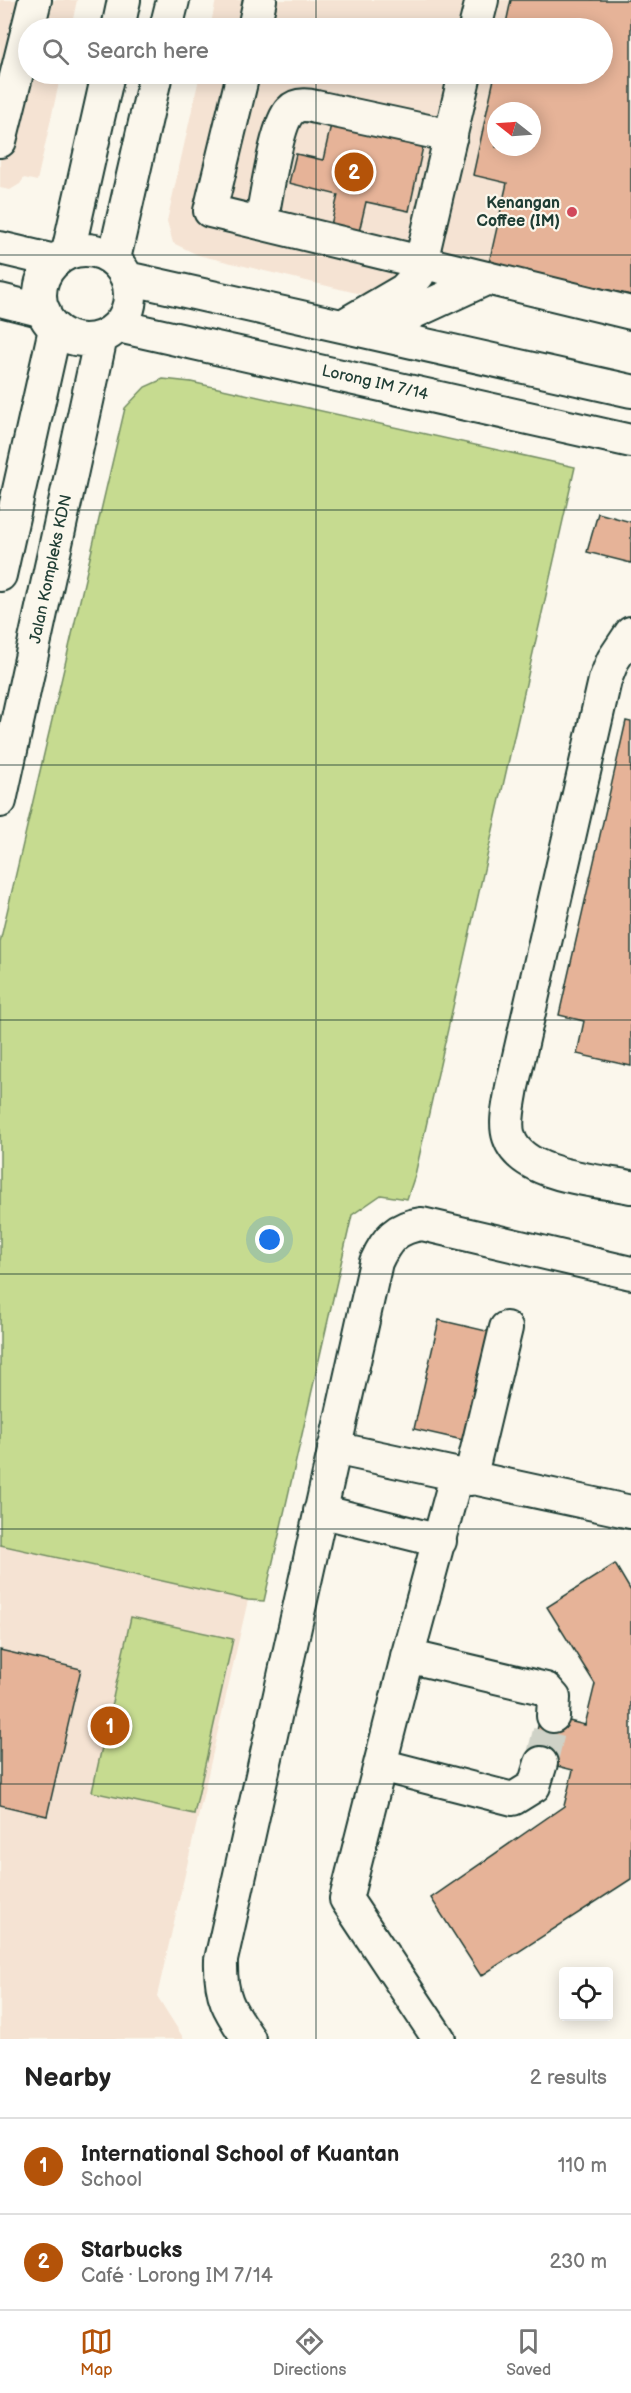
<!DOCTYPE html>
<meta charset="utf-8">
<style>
body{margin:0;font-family:"Balsamiq Sans",sans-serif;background:#f6f6f6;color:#222}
.controls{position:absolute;right:18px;bottom:18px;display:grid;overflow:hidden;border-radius:6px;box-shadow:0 3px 15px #0003}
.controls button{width:54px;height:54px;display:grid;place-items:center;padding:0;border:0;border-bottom:2px solid #e0e0e0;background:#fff;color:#222;font:30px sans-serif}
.compass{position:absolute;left:487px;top:102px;width:54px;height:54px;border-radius:50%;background:#fff;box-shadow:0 3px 15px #0003;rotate:287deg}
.you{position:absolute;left:270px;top:1240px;width:21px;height:21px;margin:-15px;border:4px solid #fff;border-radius:50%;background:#1a73e8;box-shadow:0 0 0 9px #1a73e833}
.badge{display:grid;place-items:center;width:39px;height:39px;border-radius:50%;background:#b45309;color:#fff;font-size:20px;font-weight:700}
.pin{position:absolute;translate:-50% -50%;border:3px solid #fff;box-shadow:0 2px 6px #0006}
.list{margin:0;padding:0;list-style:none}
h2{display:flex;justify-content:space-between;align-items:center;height:78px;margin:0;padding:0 24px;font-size:26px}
h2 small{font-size:20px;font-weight:400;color:#767676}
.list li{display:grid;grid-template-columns:39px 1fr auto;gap:18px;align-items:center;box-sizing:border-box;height:96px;padding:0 24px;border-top:2px solid #e0e0e0}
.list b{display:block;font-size:22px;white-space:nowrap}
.list p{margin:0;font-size:20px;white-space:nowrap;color:#767676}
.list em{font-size:20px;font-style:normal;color:#767676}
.icon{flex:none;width:33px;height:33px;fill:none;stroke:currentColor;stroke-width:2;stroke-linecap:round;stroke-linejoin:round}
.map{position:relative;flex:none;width:631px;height:2039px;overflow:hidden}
.search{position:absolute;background:#fff;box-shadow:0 3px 15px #0003;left:18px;right:18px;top:18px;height:66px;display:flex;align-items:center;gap:15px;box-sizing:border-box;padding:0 21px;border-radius:33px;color:#767676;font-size:22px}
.sheet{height:270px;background:#fff}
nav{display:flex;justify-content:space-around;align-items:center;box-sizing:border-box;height:84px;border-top:2px solid #e0e0e0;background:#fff;font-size:16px;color:#767676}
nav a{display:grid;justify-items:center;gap:3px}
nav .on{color:#b45309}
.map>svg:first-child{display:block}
.built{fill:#f5e3d3;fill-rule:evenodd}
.green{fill:#c6db90;stroke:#728c62;stroke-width:1.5}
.building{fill:#e6b398;stroke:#1f3d34;stroke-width:1.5;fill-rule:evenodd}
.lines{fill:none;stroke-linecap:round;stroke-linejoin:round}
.minor-tunnel{stroke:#cfd2c7;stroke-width:32;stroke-dasharray:32 16;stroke-linecap:butt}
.minor-casing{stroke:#1f3d34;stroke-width:36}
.minor{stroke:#fbf7ec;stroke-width:32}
.grid{fill:none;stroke:#1f3d34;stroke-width:1.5;stroke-opacity:0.55}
.poi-dot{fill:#d1495b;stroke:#fbf7ec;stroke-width:2}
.labels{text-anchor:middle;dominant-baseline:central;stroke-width:4.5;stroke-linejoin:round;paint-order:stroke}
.poi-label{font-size:16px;font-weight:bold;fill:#1f3d34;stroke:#fbf7ec;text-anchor:end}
.street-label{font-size:16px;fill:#1f3d34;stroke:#fbf7ec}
</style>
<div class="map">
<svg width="631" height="2039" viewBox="0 0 631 2039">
<rect width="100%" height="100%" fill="#fbf7ec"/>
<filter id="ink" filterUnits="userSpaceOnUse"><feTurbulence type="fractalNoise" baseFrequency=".0167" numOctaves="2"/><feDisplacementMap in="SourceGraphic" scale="12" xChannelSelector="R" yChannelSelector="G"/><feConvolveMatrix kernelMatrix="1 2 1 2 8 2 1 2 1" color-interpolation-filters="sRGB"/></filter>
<g filter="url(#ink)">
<path class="built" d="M 0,0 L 77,0 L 71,28 L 28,28 L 28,74 L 61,74 L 37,181 L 24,178 L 20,184 L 10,190 L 0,188 Z
M 216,0 L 631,0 L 631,329 L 488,293 L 440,313 L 198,255 L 173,243 L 167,221 L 200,74 L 602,74 L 602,28 L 210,28 ZM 496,111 L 532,111 L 532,147 L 496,147 Z
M 0,1545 L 248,1600 L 157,1996 L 184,2039 L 0,2039 Z"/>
<path class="green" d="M 163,379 L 191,382 L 575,467 L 415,1175 L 407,1199 L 381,1195 L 352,1215 L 264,1601 L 248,1600 L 0,1545 L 0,942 L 125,408 L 145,387 Z
M 131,1617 L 233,1639 L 194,1814 L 92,1792 Z"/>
<path class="building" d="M 511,0 L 631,0 L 631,295 L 489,263 L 507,183 L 473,175 L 495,74 L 602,74 L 602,28 L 505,28 ZM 496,111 L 532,111 L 532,147 L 496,147 Z
M 332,120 L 424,142 L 409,211 L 366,202 L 359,232 L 331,225 L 338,195 L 289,183 L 296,154 L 323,160 Z
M 598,513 L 631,522 L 631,563 L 587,552 Z
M 626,721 L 631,722 L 631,1066 L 577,1054 L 584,1021 L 559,1015 Z
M 439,1320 L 495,1333 L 488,1363 L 481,1361 L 463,1440 L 414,1429 Z
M 615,1564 L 631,1591 L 631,1879 L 481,1976 L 431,1898 L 564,1806 L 573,1770 L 530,1759 L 541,1714 L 585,1725 L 595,1684 L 547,1607 Z
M 0,1650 L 81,1669 L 47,1816 L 0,1805 Z"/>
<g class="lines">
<path class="minor-tunnel" d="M 541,1763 L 553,1716"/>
<g class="minor-casing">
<path id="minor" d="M 118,28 L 124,0
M 166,28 L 173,0
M 254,28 L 260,0
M 475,28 L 482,0
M 243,74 L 210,211 L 631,313
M 0,141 L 35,0
M 261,223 C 266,200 276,125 290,111 C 297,103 308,105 316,107 L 451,136
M 0,248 L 55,261
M40 295a45 45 0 1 1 90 0a45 45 0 1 1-90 0Z
M 68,252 L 108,74
M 114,259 L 156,74
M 127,278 L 631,391
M 0,300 L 44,311
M 344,325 L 404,290 L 418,275 L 465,74
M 118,326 L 631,441
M 371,332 L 488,278
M 0,575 L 55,329
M 631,633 L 613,660 L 605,680 L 512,1087 C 510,1102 504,1122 509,1137 C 521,1176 596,1180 631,1187
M 0,801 L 101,337
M 334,1448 L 631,1512
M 470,1479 L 506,1328
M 320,1511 L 440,1541
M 407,1656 L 546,1689 L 554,1698 L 553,1716
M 380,1765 L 513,1799 L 534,1786 L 541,1763
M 249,2039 C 228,2009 220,1996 221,1960 L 376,1262 C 386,1240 396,1227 422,1224 L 631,1273
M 439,2039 L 346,1899 L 409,1650 L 456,1477"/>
</g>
<use href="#minor" class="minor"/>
</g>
</g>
<path class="grid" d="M 316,0 L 316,28M 316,74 L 316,2039M 0,255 L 631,255M 0,510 L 631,510M 0,765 L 631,765M 0,1020 L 631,1020M 0,1274 L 631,1274M 0,1529 L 631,1529M 0,1784 L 631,1784"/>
<circle class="poi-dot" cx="572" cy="212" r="6"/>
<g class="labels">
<g class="poi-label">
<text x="560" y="203">Kenangan<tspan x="560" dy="18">Coffee (IM)</tspan></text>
</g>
<g class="street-label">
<text transform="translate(375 383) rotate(13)">Lorong IM 7/14</text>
<text transform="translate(51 569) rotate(-78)">Jalan Kompleks KDN</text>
</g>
</g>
</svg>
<div class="controls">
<button><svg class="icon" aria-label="locate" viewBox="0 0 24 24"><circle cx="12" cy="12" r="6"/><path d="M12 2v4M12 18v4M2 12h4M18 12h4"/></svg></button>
</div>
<svg class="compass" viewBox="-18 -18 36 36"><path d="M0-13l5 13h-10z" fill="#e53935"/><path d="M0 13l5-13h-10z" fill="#767676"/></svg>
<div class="you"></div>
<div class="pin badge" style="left:110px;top:1726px">1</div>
<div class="pin badge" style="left:354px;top:172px">2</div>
<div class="search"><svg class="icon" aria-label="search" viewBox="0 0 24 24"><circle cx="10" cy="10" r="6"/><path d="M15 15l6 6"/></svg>Search here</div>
</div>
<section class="sheet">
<h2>Nearby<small>2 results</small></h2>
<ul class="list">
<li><span class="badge">1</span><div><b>International School of Kuantan</b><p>School</p></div><em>110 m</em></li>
<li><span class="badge">2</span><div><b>Starbucks</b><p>Café · Lorong IM 7/14</p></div><em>230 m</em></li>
</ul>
</section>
<nav>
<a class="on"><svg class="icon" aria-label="map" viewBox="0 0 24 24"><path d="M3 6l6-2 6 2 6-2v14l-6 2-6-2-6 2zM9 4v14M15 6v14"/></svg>Map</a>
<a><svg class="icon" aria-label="directions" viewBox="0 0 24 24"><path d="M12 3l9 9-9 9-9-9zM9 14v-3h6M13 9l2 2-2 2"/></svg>Directions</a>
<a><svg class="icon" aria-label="saved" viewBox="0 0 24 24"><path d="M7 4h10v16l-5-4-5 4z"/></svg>Saved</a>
</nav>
